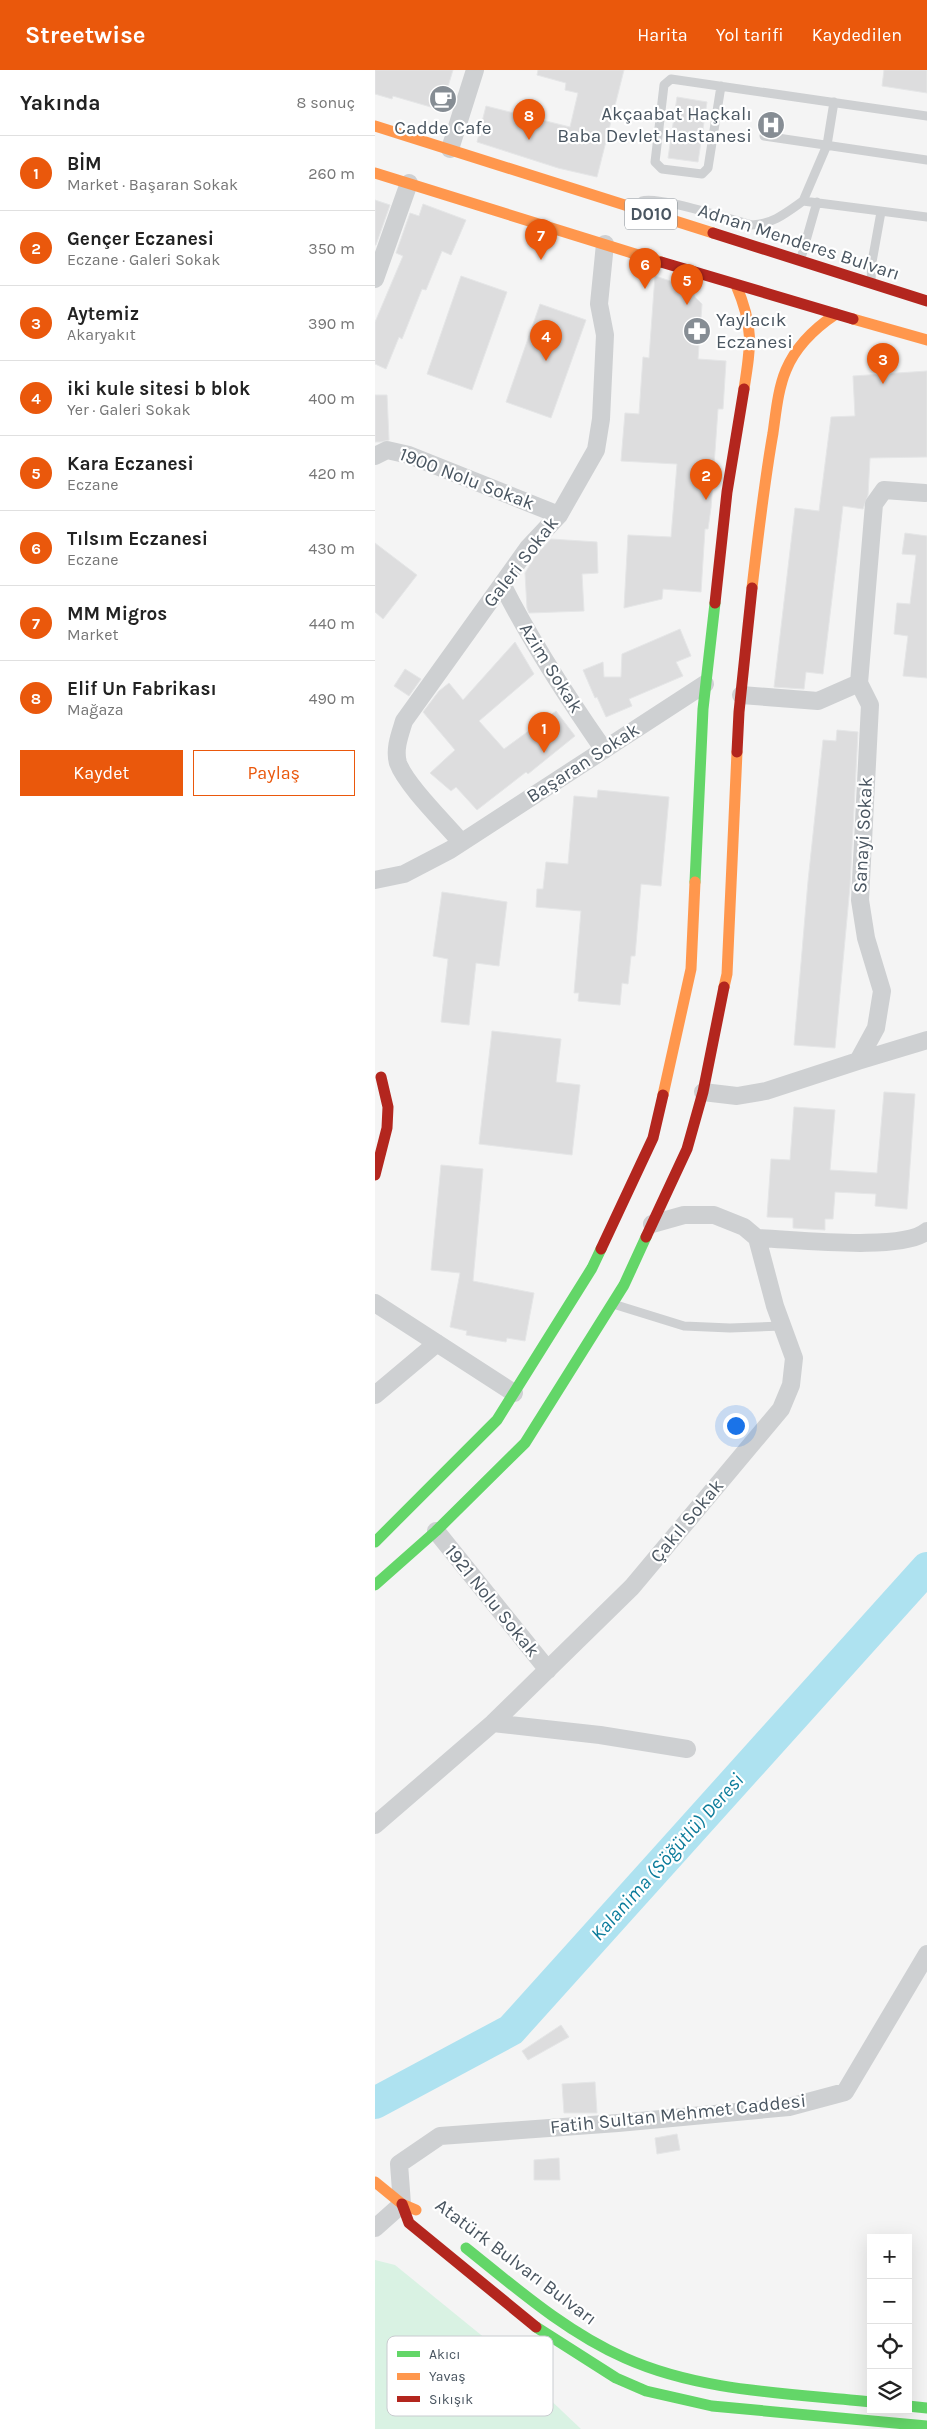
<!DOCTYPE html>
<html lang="tr">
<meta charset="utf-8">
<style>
body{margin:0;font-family:Karla,sans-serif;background:#f2f2f2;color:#222}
.controls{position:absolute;right:15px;bottom:15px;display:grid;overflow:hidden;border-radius:0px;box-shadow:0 5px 20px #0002}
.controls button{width:45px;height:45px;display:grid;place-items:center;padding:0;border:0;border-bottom:1px solid #e0e0e0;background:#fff;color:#222;font:25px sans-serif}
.you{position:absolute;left:360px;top:1355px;width:18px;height:18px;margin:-12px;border:4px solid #fff;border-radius:50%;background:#1a73e8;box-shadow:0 0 0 8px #1a73e833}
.badge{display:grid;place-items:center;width:32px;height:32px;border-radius:50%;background:#ea580c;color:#fff;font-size:16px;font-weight:700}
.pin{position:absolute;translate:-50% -41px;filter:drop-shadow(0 1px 2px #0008)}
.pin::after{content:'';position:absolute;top:26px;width:18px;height:15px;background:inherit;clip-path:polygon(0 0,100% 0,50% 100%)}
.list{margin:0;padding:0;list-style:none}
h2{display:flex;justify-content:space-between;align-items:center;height:65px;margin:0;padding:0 20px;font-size:21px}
h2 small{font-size:16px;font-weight:400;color:#767676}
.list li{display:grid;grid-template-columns:32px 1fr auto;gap:15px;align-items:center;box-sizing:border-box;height:75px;padding:0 20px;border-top:1px solid #e0e0e0}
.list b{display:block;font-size:19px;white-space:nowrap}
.list p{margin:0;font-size:16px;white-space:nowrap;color:#767676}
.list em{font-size:16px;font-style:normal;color:#767676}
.actions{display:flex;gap:10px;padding:15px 20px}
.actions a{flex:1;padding:11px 0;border:1px solid #ea580c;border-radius:0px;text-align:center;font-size:18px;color:#ea580c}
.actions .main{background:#ea580c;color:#fff}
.icon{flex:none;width:28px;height:28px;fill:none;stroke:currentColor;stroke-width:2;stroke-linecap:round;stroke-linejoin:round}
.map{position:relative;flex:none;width:552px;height:2359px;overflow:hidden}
header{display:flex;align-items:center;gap:30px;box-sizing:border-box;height:70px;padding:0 25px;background:#ea580c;color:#fff}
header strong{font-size:24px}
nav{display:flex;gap:28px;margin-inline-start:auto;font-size:18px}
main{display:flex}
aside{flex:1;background:#fff}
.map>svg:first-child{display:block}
.green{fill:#d9f2e3}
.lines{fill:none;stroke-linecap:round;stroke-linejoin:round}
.river{stroke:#aee2f0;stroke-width:32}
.building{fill:#ddddde;stroke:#e5e6e7}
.lane{stroke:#ced0d2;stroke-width:9}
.street{stroke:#ced0d2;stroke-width:18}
.fast{stroke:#63d668;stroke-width:11}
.slow{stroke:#ff974d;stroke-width:11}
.jam{stroke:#b3261e;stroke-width:11}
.labels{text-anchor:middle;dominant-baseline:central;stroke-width:4.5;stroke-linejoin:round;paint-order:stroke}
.shield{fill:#fff;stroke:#808990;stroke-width:1}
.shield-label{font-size:18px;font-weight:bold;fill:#4a5661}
.poi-label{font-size:19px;fill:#4a5661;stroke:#fff;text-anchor:end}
.street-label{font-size:19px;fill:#4a5661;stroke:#fff}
.water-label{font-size:20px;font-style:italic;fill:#0c7c9b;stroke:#fff}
.key{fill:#fff;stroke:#c9ccd0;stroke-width:1}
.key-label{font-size:14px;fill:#4a5661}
</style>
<header>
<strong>Streetwise</strong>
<nav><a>Harita</a><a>Yol tarifi</a><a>Kaydedilen</a></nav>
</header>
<main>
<aside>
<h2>Yakında<small>8 sonuç</small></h2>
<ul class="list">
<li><span class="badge">1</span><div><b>BİM</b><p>Market · Başaran Sokak</p></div><em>260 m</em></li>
<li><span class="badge">2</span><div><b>Gençer Eczanesi</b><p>Eczane · Galeri Sokak</p></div><em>350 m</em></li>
<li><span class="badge">3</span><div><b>Aytemiz</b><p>Akaryakıt</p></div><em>390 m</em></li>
<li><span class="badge">4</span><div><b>iki kule sitesi b blok</b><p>Yer · Galeri Sokak</p></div><em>400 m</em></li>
<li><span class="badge">5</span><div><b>Kara Eczanesi</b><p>Eczane</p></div><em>420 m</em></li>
<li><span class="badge">6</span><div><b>Tılsım Eczanesi</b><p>Eczane</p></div><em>430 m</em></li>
<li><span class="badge">7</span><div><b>MM Migros</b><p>Market</p></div><em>440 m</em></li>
<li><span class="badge">8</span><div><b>Elif Un Fabrikası</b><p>Mağaza</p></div><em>490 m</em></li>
</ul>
<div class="actions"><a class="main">Kaydet</a><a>Paylaş</a></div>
</aside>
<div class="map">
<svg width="552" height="2359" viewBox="0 0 552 2359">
<rect width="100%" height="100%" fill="#f4f4f4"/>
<path class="green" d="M 0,2190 L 20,2195 L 111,2269 L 206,2359 L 0,2359 Z"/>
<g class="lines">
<path class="river" d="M 0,2033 L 136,1960 L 552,1498"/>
</g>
<path class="building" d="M 0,0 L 78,0 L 66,40 L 18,26 L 17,29 L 0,24 Z
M 163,0 L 249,0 L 222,107 L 183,98 L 102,72 L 111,36 L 195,57 L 203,23 L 190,20 L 191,13 L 162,5 Z
M 509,0 L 552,0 L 552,23 L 507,16 Z
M 302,27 L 332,32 L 323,92 L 293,88 Z
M 0,130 L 15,135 L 1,175 L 0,175 Z
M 48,134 L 91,150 L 76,185 L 67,181 L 51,220 L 47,219 L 27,269 L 24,267 L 11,299 L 0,294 L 0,252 L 28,186 L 21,183 L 35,143 L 44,146 Z
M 86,206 L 132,222 L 97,320 L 52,304 Z
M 280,206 L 317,218 L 320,227 L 327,234 L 323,289 L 351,291 L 348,339 L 343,339 L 336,438 L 333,459 L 330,459 L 326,522 L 288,519 L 287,529 L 249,538 L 253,465 L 296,467 L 302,394 L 246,391 L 250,343 L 264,344 L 268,287 L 274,288 Z
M 165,234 L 211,250 L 176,348 L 131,332 Z
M 552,301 L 552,387 L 495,388 L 493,425 L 488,439 L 468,436 L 448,604 L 431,602 L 429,619 L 399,617 L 420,438 L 444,441 L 456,347 L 480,346 L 478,306 Z
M 0,325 L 12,325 L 14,370 L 5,372 L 0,372 Z
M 530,463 L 552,466 L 552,608 L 528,606 L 533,566 L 519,564 L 522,533 L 535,534 L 541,485 L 527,484 Z
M 176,469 L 222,472 L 223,503 L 207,504 L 209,541 L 154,543 L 152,538 L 150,503 L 161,485 Z
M 0,473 L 42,505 L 8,549 L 0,542 Z
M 305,559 L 316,586 L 301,592 L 308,606 L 254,629 L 257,636 L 231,647 L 222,627 L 220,628 L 208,600 L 228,592 L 229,607 L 246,607 L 247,584 Z
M 140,572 L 159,604 L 104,651 L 129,679 L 181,641 L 200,666 L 153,704 L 151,702 L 102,740 L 81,717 L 76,721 L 55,703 L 80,680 L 48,642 L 64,621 L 74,613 L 88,630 Z
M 30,599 L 46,609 L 34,626 L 19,616 Z
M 462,660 L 483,662 L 475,816 L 460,978 L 419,975 L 433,811 L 448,670 L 461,671 Z
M 223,720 L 294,727 L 286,816 L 266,814 L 260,886 L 256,886 L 253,914 L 247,913 L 245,935 L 203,931 L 204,923 L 199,923 L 206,841 L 161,837 L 162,819 L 168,819 L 171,792 L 193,794 L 199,726 L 222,728 Z
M 67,822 L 132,832 L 124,896 L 101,893 L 94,955 L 66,952 L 73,889 L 58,886 Z
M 117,961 L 186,969 L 181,1012 L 205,1015 L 197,1085 L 104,1074 Z
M 509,1022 L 540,1024 L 532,1139 L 500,1136 L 501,1124 L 460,1122 L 458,1149 L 450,1149 L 450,1160 L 418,1158 L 418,1148 L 392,1147 L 396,1089 L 415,1090 L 419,1037 L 460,1040 L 455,1100 L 502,1103 Z
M 66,1095 L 108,1099 L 98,1211 L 159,1223 L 150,1271 L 132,1268 L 131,1272 L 91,1265 L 92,1261 L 75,1257 L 85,1203 L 56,1200 Z
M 186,1955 L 194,1967 L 153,1990 L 147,1981 Z
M 220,2012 L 222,2043 L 189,2043 L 187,2014 Z
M 302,2064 L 305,2080 L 282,2084 L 280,2068 Z
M 184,2088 L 185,2110 L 159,2110 L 159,2090 Z"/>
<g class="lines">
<path class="lane" d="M 346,16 L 333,98 L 327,104 L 287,99 L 280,92 L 289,15 L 296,9 L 552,46
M 389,66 L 552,90
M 267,131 C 282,125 356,150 377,155 C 398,154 411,143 428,131 L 552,147
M 428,131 L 452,75 L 459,32
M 426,188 L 442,132
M 496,211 L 497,192 L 506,142
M 238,1234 L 309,1256 L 355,1258 L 407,1256"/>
<path class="street" d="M 75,79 L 100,0
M 0,209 L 34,113
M 0,386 L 12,380 L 34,385 L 184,445
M 127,514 C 156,572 192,627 229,680
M 366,625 L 443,631 L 484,613
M 86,772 C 70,753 31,715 23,693 C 19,679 25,664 29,651 L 153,478 L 184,445 L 221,380 L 226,349 L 230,265 L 224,234 L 230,174
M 0,810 L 29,804 L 75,780 L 330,614
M 483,991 L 552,970
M 328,1022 L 362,1026 L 391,1021 L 483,991 L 501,958 L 507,921 L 491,868 L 485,830 L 495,635 L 484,613 L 499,434 L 509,420 L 550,423
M 382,1168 C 417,1169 528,1182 552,1161
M 0,1233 L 139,1323
M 0,1325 L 62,1273
M 61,1461 L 173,1600
M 118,1653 L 225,1665 L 312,1679
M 0,1755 L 118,1653 L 257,1517 L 406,1339 L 416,1315 L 419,1288 L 400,1236 L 382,1168 L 369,1157 L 339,1145 L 309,1145 L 277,1154
M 0,2158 L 27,2134 L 24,2094 L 65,2066 L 243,2053 L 414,2037 L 470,2022 L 552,1884"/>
<path class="fast" d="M 320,812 L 328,639 L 340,533
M 0,1472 L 122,1350 L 217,1198 L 226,1179
M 0,1515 L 61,1461 L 150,1373 L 249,1215 L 271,1167
M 91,2178 C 141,2218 191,2262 250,2288 C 326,2322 414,2323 496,2332
M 161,2257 L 241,2308 L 271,2321 L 337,2336 L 552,2356
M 533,2336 L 552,2338"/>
<path class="slow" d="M 0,56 L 338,163
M 0,103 L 286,192
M 361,215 C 379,257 376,275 369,319
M 478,249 L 552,270
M 377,518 C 383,466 389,414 398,363 C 401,342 403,319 411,300 C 421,276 440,258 461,244
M 349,917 L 352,904 L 362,682
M 288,1025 L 316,899 L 320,812
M 0,2112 L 27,2134 L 41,2140"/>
<path class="jam" d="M 338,163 L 552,231
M 286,192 L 478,249
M 340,533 L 352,422 L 369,319
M 362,682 L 364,642 L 377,518
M 0,1105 L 12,1058 L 13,1037 L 6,1007
M 271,1167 L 312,1079 L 328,1022 L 349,917
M 226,1179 L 278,1068 L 288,1025
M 27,2134 L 34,2153 L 161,2257"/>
</g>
<defs>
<g id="cafe-disc" transform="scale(1.4375)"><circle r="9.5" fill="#868d94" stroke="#fff"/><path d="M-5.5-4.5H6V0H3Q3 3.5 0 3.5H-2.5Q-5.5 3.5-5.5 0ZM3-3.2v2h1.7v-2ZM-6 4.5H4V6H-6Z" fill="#fff"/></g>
<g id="hospital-disc" transform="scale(1.4375)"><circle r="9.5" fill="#868d94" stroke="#fff"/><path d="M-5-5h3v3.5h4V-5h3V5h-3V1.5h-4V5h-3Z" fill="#fff"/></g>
<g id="pharmacy-disc" transform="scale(1.4375)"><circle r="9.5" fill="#868d94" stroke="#fff"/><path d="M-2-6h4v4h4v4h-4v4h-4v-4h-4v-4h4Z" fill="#fff"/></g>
</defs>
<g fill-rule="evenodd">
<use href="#cafe-disc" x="68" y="29"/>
<use href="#hospital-disc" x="396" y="55"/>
<use href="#pharmacy-disc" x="322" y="261"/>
</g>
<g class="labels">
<rect class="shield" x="250" y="128.5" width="52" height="31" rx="4"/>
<g class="shield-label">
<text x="276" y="144">D010</text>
</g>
<g class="poi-label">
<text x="377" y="44">Akçaabat Haçkalı<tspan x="377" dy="22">Baba Devlet Hastanesi</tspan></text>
<text x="68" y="58" text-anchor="middle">Cadde Cafe</text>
<text x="341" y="250" text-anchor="start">Yaylacık<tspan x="341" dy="22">Eczanesi</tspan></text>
</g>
<g class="street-label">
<text transform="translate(424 172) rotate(18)">Adnan Menderes Bulvarı</text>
<text transform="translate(92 409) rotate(21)">1900 Nolu Sokak</text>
<text transform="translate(146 492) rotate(-52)">Galeri Sokak</text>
<text transform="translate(176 598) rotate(58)">Azim Sokak</text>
<text transform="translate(208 693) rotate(-33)">Başaran Sokak</text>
<text transform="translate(488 765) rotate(-87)">Sanayi Sokak</text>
<text transform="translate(312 1451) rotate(-50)">Çakıl Sokak</text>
<text transform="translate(117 1531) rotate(51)">1921 Nolu Sokak</text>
<text transform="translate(303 2044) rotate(-6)">Fatih Sultan Mehmet Caddesi</text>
<text transform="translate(141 2192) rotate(37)">Atatürk Bulvarı Bulvarı</text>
</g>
<g class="water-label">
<text transform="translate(292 1787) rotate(-48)">Kalanima (Söğütlü) Deresi</text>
</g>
</g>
<rect x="12" y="2266" width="166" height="80" rx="8" class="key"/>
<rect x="22" y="2281" width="23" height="6" fill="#63d668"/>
<rect x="22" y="2303" width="23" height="7" fill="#ff974d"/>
<rect x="22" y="2326" width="23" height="6" fill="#b3261e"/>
<g class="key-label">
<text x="54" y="2289">Akıcı</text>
<text x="54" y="2311">Yavaş</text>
<text x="54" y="2334">Sıkışık</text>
</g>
</svg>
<div class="controls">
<button>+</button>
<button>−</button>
<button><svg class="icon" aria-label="locate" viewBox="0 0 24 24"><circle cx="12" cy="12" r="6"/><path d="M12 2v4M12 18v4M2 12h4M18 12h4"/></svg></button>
<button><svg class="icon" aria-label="layers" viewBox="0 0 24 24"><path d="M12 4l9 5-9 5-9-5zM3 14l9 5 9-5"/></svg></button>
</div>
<div class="you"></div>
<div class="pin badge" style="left:169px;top:683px">1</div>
<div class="pin badge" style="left:331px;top:430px">2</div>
<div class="pin badge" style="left:508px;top:314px">3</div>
<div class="pin badge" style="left:171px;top:291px">4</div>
<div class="pin badge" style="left:312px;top:235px">5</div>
<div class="pin badge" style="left:270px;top:219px">6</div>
<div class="pin badge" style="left:166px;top:190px">7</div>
<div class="pin badge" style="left:154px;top:70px">8</div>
</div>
</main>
